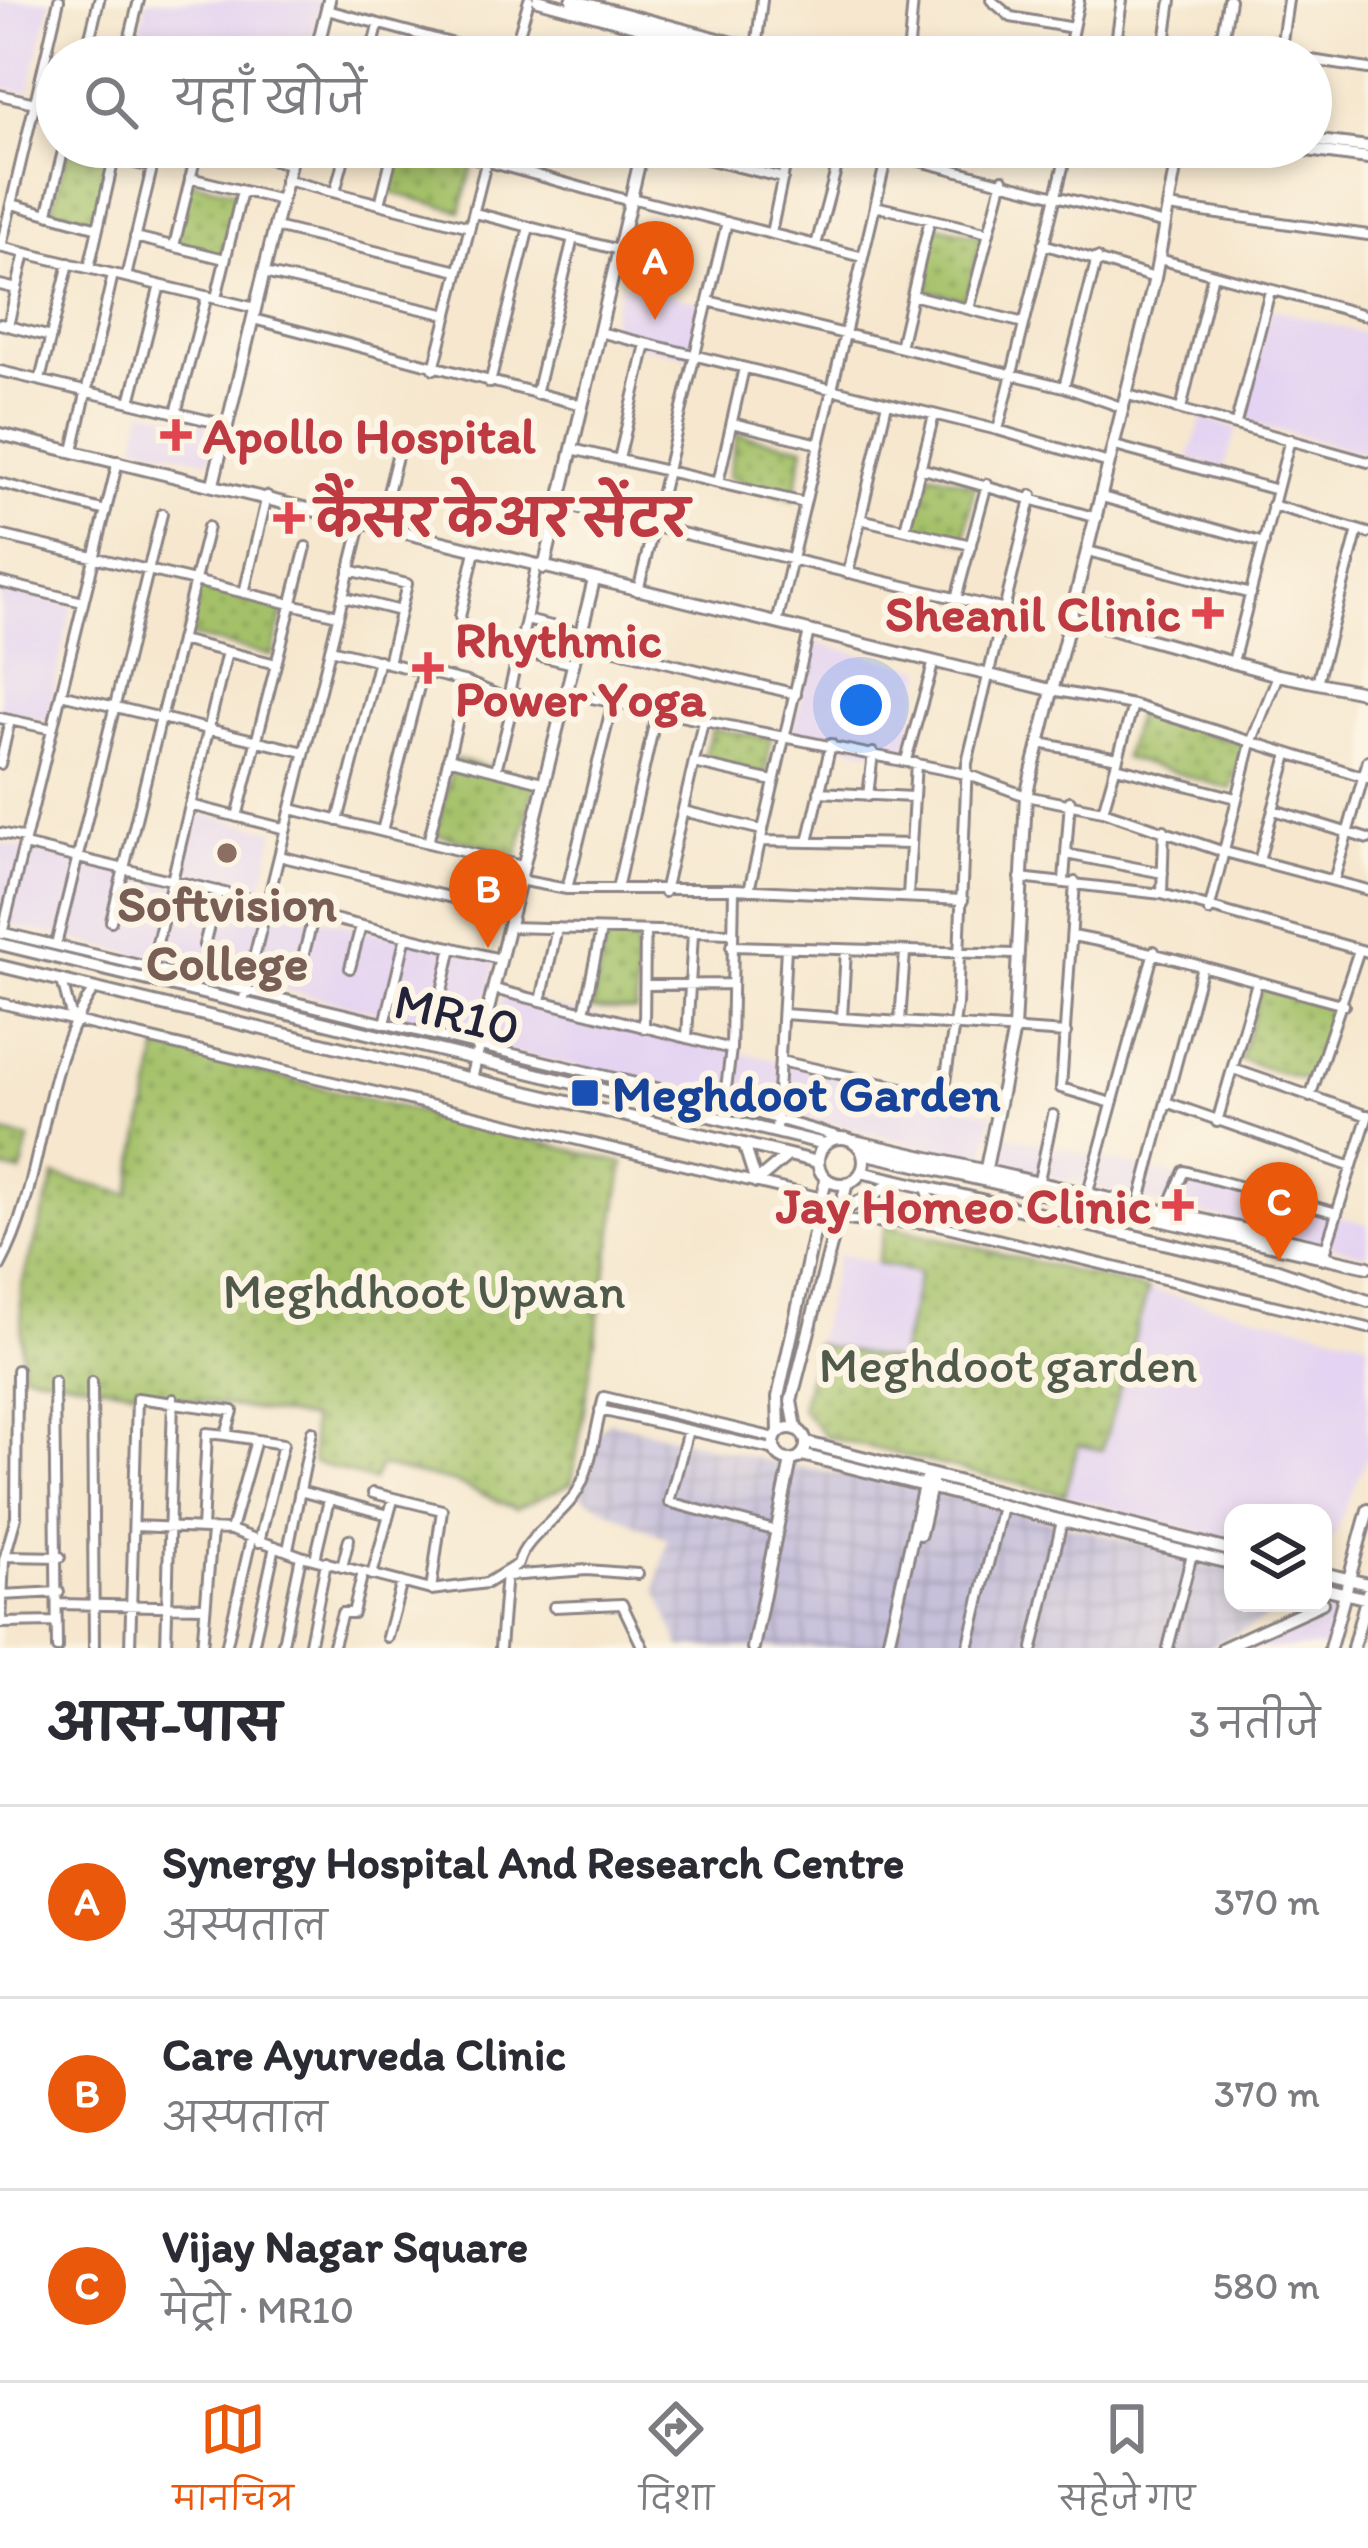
<!DOCTYPE html>
<html lang="hi">
<meta charset="utf-8">
<style>
body{margin:0;font-family:Itim,"Playpen Sans Deva",sans-serif;background:#f2f2f3;color:#2b2b33}
.controls{position:absolute;right:36px;bottom:36px;display:grid;overflow:hidden;border-radius:24px;box-shadow:0 6px 18px #0003}
.controls button{width:108px;height:108px;display:grid;place-items:center;padding:0;border:0;border-bottom:3px solid #e1e1e2;background:#fff;color:#2b2b33;font:60px sans-serif}
.you{position:absolute;left:861px;top:705px;width:42px;height:42px;margin:-30px;border:9px solid #fff;border-radius:50%;background:#1a73e8;box-shadow:0 0 0 18px #1a73e833}
.badge{display:grid;place-items:center;width:78px;height:78px;border-radius:50%;background:#ea580c;color:#fff;font-size:39px;font-weight:700}
.pin{position:absolute;translate:-50% -99px;filter:drop-shadow(0 3px 6px #0008)}
.pin::after{content:'';position:absolute;top:63px;width:42px;height:36px;background:inherit;clip-path:polygon(0 0,100% 0,50% 100%)}
.list{margin:0;padding:0;list-style:none}
h2{display:flex;justify-content:space-between;align-items:center;height:156px;margin:0;padding:0 48px;font-size:51px}
h2 small{font-size:39px;font-weight:400;color:#7c7c81}
.list li{display:grid;grid-template-columns:78px 1fr auto;gap:36px;align-items:center;box-sizing:border-box;height:192px;padding:0 48px;border-top:3px solid #e1e1e2}
.list b{display:block;font-size:45px;white-space:nowrap}
.list p{margin:0;font-size:39px;white-space:nowrap;color:#7c7c81}
.list em{font-size:39px;font-style:normal;color:#7c7c81}
.icon{flex:none;width:66px;height:66px;fill:none;stroke:currentColor;stroke-width:2;stroke-linecap:round;stroke-linejoin:round}
.map{position:relative;flex:none;width:1368px;height:1648px;overflow:hidden}
.search{position:absolute;background:#fff;box-shadow:0 6px 18px #0003;left:36px;right:36px;top:36px;height:132px;display:flex;align-items:center;gap:30px;box-sizing:border-box;padding:0 42px;border-radius:66px;color:#7c7c81;font-size:45px}
.sheet{height:732px;background:#fff}
nav{display:flex;justify-content:space-around;align-items:center;box-sizing:border-box;height:168px;border-top:3px solid #e1e1e2;background:#fff;font-size:33px;color:#7c7c81}
nav a{display:grid;justify-items:center;gap:6px}
nav .on{color:#ea580c}
.map>svg:first-child{display:block}
.built{fill:#e4d3f2}
.industrial{fill:url(#industrial-grid)}
.green{fill:url(#green-dots);stroke:#637252;stroke-width:3}
.lines{fill:none;stroke-linecap:round;stroke-linejoin:round}
.street-casing{stroke:#8c8484;stroke-width:14}
.secondary-casing{stroke:#8c8484;stroke-width:16}
.primary-casing{stroke:#8c8484;stroke-width:16}
.street{stroke:#fff;stroke-width:8}
.secondary{stroke:#fff;stroke-width:10}
.primary{stroke:#fff;stroke-width:10}
.health-dot{fill:#e0444e;stroke:#fcf5e5;stroke-width:4.5}
.education-dot{fill:#8d6e63;stroke:#fcf5e5;stroke-width:4.5}
.transit-dot{fill:#1a4fb4;stroke:#fcf5e5;stroke-width:4.5}
.labels{text-anchor:middle;dominant-baseline:central;stroke-width:12;stroke-linejoin:round;paint-order:stroke}
.health-label{font-size:51px;font-weight:bold;fill:#be3a42;stroke:#fcf5e5;text-anchor:start}
.education-label{font-size:51px;font-weight:bold;fill:#785e54;stroke:#fcf5e5}
.street-label{font-size:51px;fill:#22223b;stroke:#fcf5e5}
.transit-label{font-size:51px;font-weight:bold;fill:#164399;stroke:#fcf5e5;text-anchor:start}
.park-label{font-size:51px;fill:#505a4b;stroke:#fcf5e5}
</style>
<div class="map">
<svg width="1368" height="1648" viewBox="0 0 1368 1648">
<defs>
<pattern id="industrial-grid" width="8" height="8" patternUnits="userSpaceOnUse" patternTransform="scale(3)"><rect width="8" height="8" fill="#c6c0da"/><path d="M0 4h8M4 0v8" fill="none" stroke="#aaa5bc"/></pattern>
<pattern id="green-dots" width="8" height="8" patternUnits="userSpaceOnUse" patternTransform="scale(3)"><rect width="8" height="8" fill="#a4c169"/><path d="M2 2h.1M6 6h.1" fill="none" stroke="#859c58" stroke-width="1.8" stroke-linecap="round"/></pattern>
</defs>
<rect width="100%" height="100%" fill="#fcf5e5"/>
<filter id="ink" filterUnits="userSpaceOnUse"><feTurbulence type="fractalNoise" baseFrequency=".00833" numOctaves="2"/><feDisplacementMap in="SourceGraphic" scale="24" xChannelSelector="R" yChannelSelector="G"/><feConvolveMatrix kernelMatrix="1 2 1 2 8 2 1 2 1" color-interpolation-filters="sRGB"/></filter>
<filter id="wash" filterUnits="userSpaceOnUse"><feTurbulence type="fractalNoise" baseFrequency=".004" numOctaves="4" result="noise"/><feDisplacementMap in="SourceGraphic" scale="48" xChannelSelector="R" yChannelSelector="G"/><feGaussianBlur stdDeviation="2.7" result="paint"/><feColorMatrix in="noise" values="0 0 0 0 0 0 0 0 0 0 0 0 0 0 0 0 0 1.4 0 .05"/><feComposite in="paint" operator="in"/></filter>
<g filter="url(#wash)">
<rect width="100%" height="100%" fill="#f6e7ce"/>
<path class="built" d="M 0,0 L 51,0 L 28,94 L 0,87 Z
M 147,0 L 321,0 L 307,57 L 134,57 Z
M 621,283 L 703,303 L 689,357 L 607,336 Z
M 1271,308 L 1368,335 L 1368,455 L 1241,420 Z
M 143,409 L 216,426 L 209,461 L 136,443 Z
M 1202,418 L 1237,429 L 1224,468 L 1188,459 Z
M 0,588 L 72,606 L 48,717 L 42,720 L 0,711 Z
M 815,643 L 925,669 L 904,758 L 792,734 Z
M 194,812 L 275,831 L 260,895 L 179,875 Z
M 0,843 L 496,960 L 479,1036 L 0,922 Z
M 503,994 L 993,1114 L 984,1162 L 695,1090 L 494,1049 L 489,1008 L 499,1010 Z
M 1002,1134 L 1368,1224 L 1368,1255 L 996,1163 Z
M 838,1254 L 920,1272 L 899,1363 L 816,1344 Z
M 1148,1290 L 1368,1341 L 1368,1454 L 1323,1560 L 1323,1513 L 1233,1513 L 1233,1543 L 1065,1495 L 1078,1445 L 1102,1449 Z
M 1342,1602 L 1326,1648 L 1248,1648 Z"/>
<path class="industrial" d="M 609,1421 L 759,1459 L 939,1493 L 1233,1567 L 1233,1603 L 1298,1603 L 1207,1648 L 681,1648 L 656,1588 L 668,1540 L 578,1495 L 596,1434 Z"/>
<path class="green" d="M 400,147 L 474,162 L 461,211 L 388,192 Z
M 67,151 L 111,161 L 96,221 L 52,210 Z
M 186,180 L 237,192 L 222,258 L 174,242 Z
M 933,225 L 982,236 L 967,300 L 919,289 Z
M 737,434 L 804,447 L 794,499 L 728,477 Z
M 931,473 L 975,484 L 964,542 L 915,526 Z
M 197,587 L 284,609 L 272,656 L 185,635 Z
M 1136,714 L 1244,744 L 1231,789 L 1124,758 Z
M 712,729 L 771,738 L 766,774 L 702,762 Z
M 455,759 L 536,780 L 518,855 L 435,834 Z
M 637,933 L 636,1011 L 591,1009 L 607,935 Z
M 1261,987 L 1336,1005 L 1311,1082 L 1240,1060 Z
M 159,1047 L 624,1163 L 572,1483 L 516,1509 L 456,1483 L 380,1466 L 373,1481 L 313,1462 L 311,1419 L 22,1372 L 21,1288 L 55,1176 L 129,1194 Z
M 0,1132 L 29,1139 L 21,1173 L 0,1168 Z
M 886,1225 L 1148,1290 L 1102,1450 L 1078,1445 L 1065,1495 L 827,1437 L 801,1409 L 816,1344 L 899,1362 L 919,1273 L 877,1263 Z"/>
</g>
<g filter="url(#ink)">
<g class="lines">
<g class="street-casing">
<path id="street" d="M 991,0 L 1011,17 L 1073,28
M 327,10 L 503,57
M 1222,46 L 1291,57
M 756,49 L 762,0
M 1067,54 L 1093,57
M 1280,55 L 1288,0
M 85,57 L 99,0
M 125,57 L 139,0
M 370,57 L 378,26
M 417,57 L 422,36
M 512,57 L 529,0
M 908,57 L 913,0
M 1067,57 L 1079,0
M 1114,57 L 1122,0
M 1163,57 L 1171,0
M 1311,60 L 1368,69
M 0,95 L 57,108
M 65,147 L 152,167
M 220,147 L 290,164
M 435,147 L 630,201
M 659,147 L 783,178
M 865,147 L 1165,224
M 737,167 L 741,147
M 190,178 L 281,200
M 286,180 L 470,227
M 335,192 L 347,147
M 631,198 L 863,257
M 12,204 L 98,228
M 380,204 L 394,147
M 875,206 L 989,233
M 1168,207 L 1368,235
M 48,212 L 64,147
M 475,213 L 619,250
M 275,227 L 458,271
M 771,233 L 789,147
M 135,237 L 225,259
M 1043,244 L 1155,278
M 816,245 L 842,147
M 174,246 L 198,147
M 0,247 L 255,308
M 1,247 L 59,0
M 1159,259 L 1368,316
M 89,268 L 114,158
M 264,273 L 448,315
M 126,277 L 157,147
M 0,285 L 17,289
M 912,295 L 1024,323
M 216,298 L 242,191
M 708,301 L 1064,387 L 1124,408
M 969,309 L 1003,179
M 253,319 L 582,405
M 0,324 L 51,337
M 8,326 L 25,253
M 599,332 L 998,430 L 1109,463
M 900,347 L 930,219
M 434,369 L 490,147
M 0,371 L 227,425
M 40,380 L 69,263
M 490,383 L 529,227
M 1064,387 L 1097,258
M 536,394 L 573,238
M 1128,395 L 1368,462
M 130,402 L 160,285
M 1181,409 L 1213,274
M 176,413 L 207,296
M 732,423 L 819,444
M 1236,423 L 1270,291
M 998,430 L 1068,147
M 1115,446 L 1277,490
M 572,449 L 805,503
M 73,451 L 113,274
M 619,459 L 646,344
M 920,468 L 1097,518
M 0,483 L 106,511
M 718,483 L 744,368
M 1102,497 L 1264,543
M 559,504 L 1005,610
M 1272,505 L 1368,533
M 860,519 L 971,545
M 380,525 L 401,440
M 905,529 L 934,415
M 0,535 L 338,615
M 1088,551 L 1251,594
M 349,570 L 407,584 L 388,663
M 848,573 L 887,403
M 0,582 L 83,602
M 638,591 L 727,222
M 244,593 L 267,496
M 344,597 L 400,611
M 956,599 L 987,484
M 460,617 L 475,551
M 526,620 L 536,566
M 777,623 L 889,147
M 180,640 L 276,664
M 579,641 L 796,694
M 330,649 L 467,682 L 507,699 L 515,694 L 562,712
M 519,651 L 574,664
M 1233,662 L 1290,439
M 1318,679 L 1358,530
M 1052,690 L 1133,705 L 1368,778
M 567,693 L 966,774 L 1026,796 L 1103,811 L 1221,851 L 1368,890
M 61,694 L 304,752
M 508,697 L 526,620 L 581,633
M 0,718 L 52,729
M 1039,743 L 1118,758
M 448,758 L 542,782
M 906,760 L 934,661
M 694,763 L 773,781
M 0,764 L 10,720
M 1116,767 L 1236,798
M 496,770 L 515,696
M 819,792 L 912,797
M 868,796 L 873,753
M 190,805 L 286,829
M 291,809 L 522,866
M 1274,810 L 1368,839
M 683,811 L 762,830
M 1103,811 L 1133,705
M 237,817 L 306,547
M 338,821 L 379,660
M 382,831 L 423,671
M 0,833 L 25,838
M 760,841 L 911,844
M 808,842 L 831,744
M 428,843 L 467,682
M 24,845 L 500,959
M 1066,854 L 1163,873
M 279,856 L 511,912
M 1259,861 L 1288,755
M 1020,878 L 1162,894 L 1368,952
M 519,880 L 567,889 L 734,889 L 963,900
M 1064,880 L 1070,801
M 1334,880 L 1368,760
M 1075,882 L 1061,1088 L 1112,1103
M 567,889 L 613,701
M 617,889 L 657,711
M 749,890 L 809,631
M 664,892 L 703,722
M 1162,894 L 1164,830
M 908,896 L 916,763
M 1209,911 L 1251,743 L 1278,675
M 111,921 L 208,527
M 508,927 L 732,933
M 0,932 L 724,1104 L 840,1137
M 2,934 L 118,461
M 1073,936 C 1164,953 1253,981 1344,1005
M 56,945 L 162,514
M 204,945 L 218,891
M 731,946 L 1015,954
M 151,968 L 227,652
M 350,968 L 361,926
M 300,969 L 314,914
M 62,981 L 72,1019
M 646,985 L 729,984
M 494,989 L 731,1049
M 440,1000 L 452,947
M 541,1001 L 557,928
M 243,1002 L 362,520
M 0,1003 L 822,1198
M 584,1012 L 601,930
M 783,1014 L 1066,1033
M 842,1018 L 846,950
M 900,1022 L 905,952
M 385,1024 L 406,936
M 644,1028 L 645,932
M 687,1038 L 693,933
M 780,1061 L 997,1109
M 1233,1069 L 1368,1116
M 943,1095 L 957,1005 L 967,763 L 1032,495
M 1310,1097 L 1359,950
M 1166,1102 L 1352,1167
M 724,1104 L 731,1049 L 734,889
M 1217,1122 L 1257,982
M 776,1130 L 786,948
M 1039,1180 L 1053,1115
M 926,1188 L 939,1225 L 967,1197
M 1088,1192 L 1154,951
M 1139,1204 L 1201,970
M 1167,1211 L 1184,1171 L 1337,1213
M 837,1218 C 872,1227 902,1218 939,1225 L 1368,1328
M 1326,1248 L 1368,1115
M 0,1266 C 47,1179 38,1069 94,989
M 17,1370 L 16,1517 L 4,1560 L 1,1623 L 57,1622
M 54,1381 L 57,1648
M 92,1382 L 94,1648
M 600,1410 L 776,1450
M 688,1430 L 669,1502 L 777,1531
M 303,1492 L 389,1515
M 373,1493 L 442,1510 L 431,1590
M 134,1526 L 231,1530 L 301,1556 L 431,1590 L 487,1583 L 518,1564 C 525,1536 563,1517 578,1490 C 592,1466 596,1425 604,1397 L 775,1438
M 202,1528 L 207,1433 L 226,1435
M 231,1530 L 256,1440
M 288,1550 L 312,1431
M 6,1556 L 60,1557
M 315,1559 L 329,1500
M 342,1567 L 349,1539
M 372,1575 L 393,1500
M 508,1576 L 587,1570 L 638,1574
M 1,1595 L 59,1592
M 59,1604 L 205,1607
M 554,1607 L 622,1604 L 643,1648
M 387,1637 L 402,1582
M 310,1643 L 326,1562
M 333,1645 L 342,1613 L 353,1613 L 363,1572
M 253,1647 L 275,1546
M 130,1648 L 137,1398 L 233,1411 L 226,1435 L 283,1444 L 259,1542
M 166,1648 L 173,1399
M 202,1648 L 212,1531
M 226,1648 L 251,1539
M 282,1648 L 301,1556
M 500,1648 L 506,1573
M 968,1648 L 1002,1506
M 1033,1648 L 1062,1521
M 1168,1648 L 1192,1554"/>
</g>
<g class="secondary-casing">
<path id="secondary" d="M 538,0 L 750,57
M 572,0 L 756,49 L 814,57
M 315,57 L 329,0
M 666,57 L 671,38
M 1219,57 L 1229,0
M 1311,140 L 1368,147
M 1284,147 L 1368,158
M 0,434 L 1051,690
M 213,484 L 294,147
M 544,568 L 643,147
M 1071,618 L 1278,675 L 1368,693
M 471,1079 L 594,580
M 854,1141 L 1326,1248 L 1322,1258
M 986,1168 L 1014,1029 L 1026,796 L 1155,278 L 1179,147
M774 1444a16 16 0 1 1 32 0a16 16 0 1 1-32 0Z
M 796,1428 L 791,1401 L 847,1183
M 779,1432 L 778,1397 L 826,1179
M 807,1443 L 1233,1551
M 802,1455 L 1233,1564
M 920,1534 L 932,1482
M 1323,1573 L 1368,1584
M 1323,1588 L 1368,1599
M 753,1648 L 791,1460
M 887,1648 L 925,1481
M 1223,1648 L 1322,1603
M 1330,1648 L 1368,1510
M 1353,1648 L 1368,1592"/>
</g>
<g class="primary-casing">
<path id="primary" d="M 0,944 L 825,1144
M 0,966 L 818,1162
M818 1161a23 23 0 1 1 46 0a23 23 0 1 1-46 0Z
M 744,1144 L 756,1182 L 788,1155
M 863,1153 L 1368,1267
M 861,1172 L 1275,1269 L 1368,1301
M 836,1214 L 896,1182"/>
</g>
<use href="#street" class="street"/>
<use href="#secondary" class="secondary"/>
<use href="#primary" class="primary"/>
</g>
</g>
<g class="health-dot">
<path d="M170 417h12v12h12v12h-12v12h-12v-12h-12v-12h12z"/>
<path d="M283 500h12v12h12v12h-12v12h-12v-12h-12v-12h12z"/>
<path d="M1202 595h12v12h12v12h-12v12h-12v-12h-12v-12h12z"/>
<path d="M422 650h12v12h12v12h-12v12h-12v-12h-12v-12h12z"/>
<path d="M1172 1187h12v12h12v12h-12v12h-12v-12h-12v-12h12z"/>
</g>
<circle class="education-dot" cx="227" cy="853" r="12"/>
<rect class="transit-dot" x="570" y="1078" width="30" height="30" rx="6"/>
<g class="labels">
<g class="health-label">
<text x="203" y="435">Apollo Hospital</text>
<text x="316" y="518">कैंसर केअर सेंटर</text>
<text x="1181" y="613" text-anchor="end">Sheanil Clinic</text>
<text x="455" y="639">Rhythmic<tspan x="455" dy="59">Power Yoga</tspan></text>
<text x="1151" y="1205" text-anchor="end">Jay Homeo Clinic</text>
</g>
<g class="education-label">
<text x="227" y="903">Softvision<tspan x="227" dy="59">College</tspan></text>
</g>
<g class="street-label">
<text transform="translate(457 1014) rotate(13)">MR10</text>
</g>
<g class="transit-label">
<text x="612" y="1093">Meghdoot Garden</text>
</g>
<g class="park-label">
<text x="424" y="1290">Meghdhoot Upwan</text>
<text x="1008" y="1364">Meghdoot garden</text>
</g>
</g>
</svg>
<div class="controls">
<button><svg class="icon" aria-label="layers" viewBox="0 0 24 24"><path d="M12 4l9 5-9 5-9-5zM3 14l9 5 9-5"/></svg></button>
</div>
<div class="you"></div>
<div class="pin badge" style="left:655px;top:320px">A</div>
<div class="pin badge" style="left:488px;top:948px">B</div>
<div class="pin badge" style="left:1279px;top:1261px">C</div>
<div class="search"><svg class="icon" aria-label="search" viewBox="0 0 24 24"><circle cx="10" cy="10" r="6"/><path d="M15 15l6 6"/></svg>यहाँ खोजें</div>
</div>
<section class="sheet">
<h2>आस-पास<small>3 नतीजे</small></h2>
<ul class="list">
<li><span class="badge">A</span><div><b>Synergy Hospital And Research Centre</b><p>अस्पताल</p></div><em>370 m</em></li>
<li><span class="badge">B</span><div><b>Care Ayurveda Clinic</b><p>अस्पताल</p></div><em>370 m</em></li>
<li><span class="badge">C</span><div><b>Vijay Nagar Square</b><p>मेट्रो · MR10</p></div><em>580 m</em></li>
</ul>
</section>
<nav>
<a class="on"><svg class="icon" aria-label="map" viewBox="0 0 24 24"><path d="M3 6l6-2 6 2 6-2v14l-6 2-6-2-6 2zM9 4v14M15 6v14"/></svg>मानचित्र</a>
<a><svg class="icon" aria-label="directions" viewBox="0 0 24 24"><path d="M12 3l9 9-9 9-9-9zM9 14v-3h6M13 9l2 2-2 2"/></svg>दिशा</a>
<a><svg class="icon" aria-label="saved" viewBox="0 0 24 24"><path d="M7 4h10v16l-5-4-5 4z"/></svg>सहेजे गए</a>
</nav>
